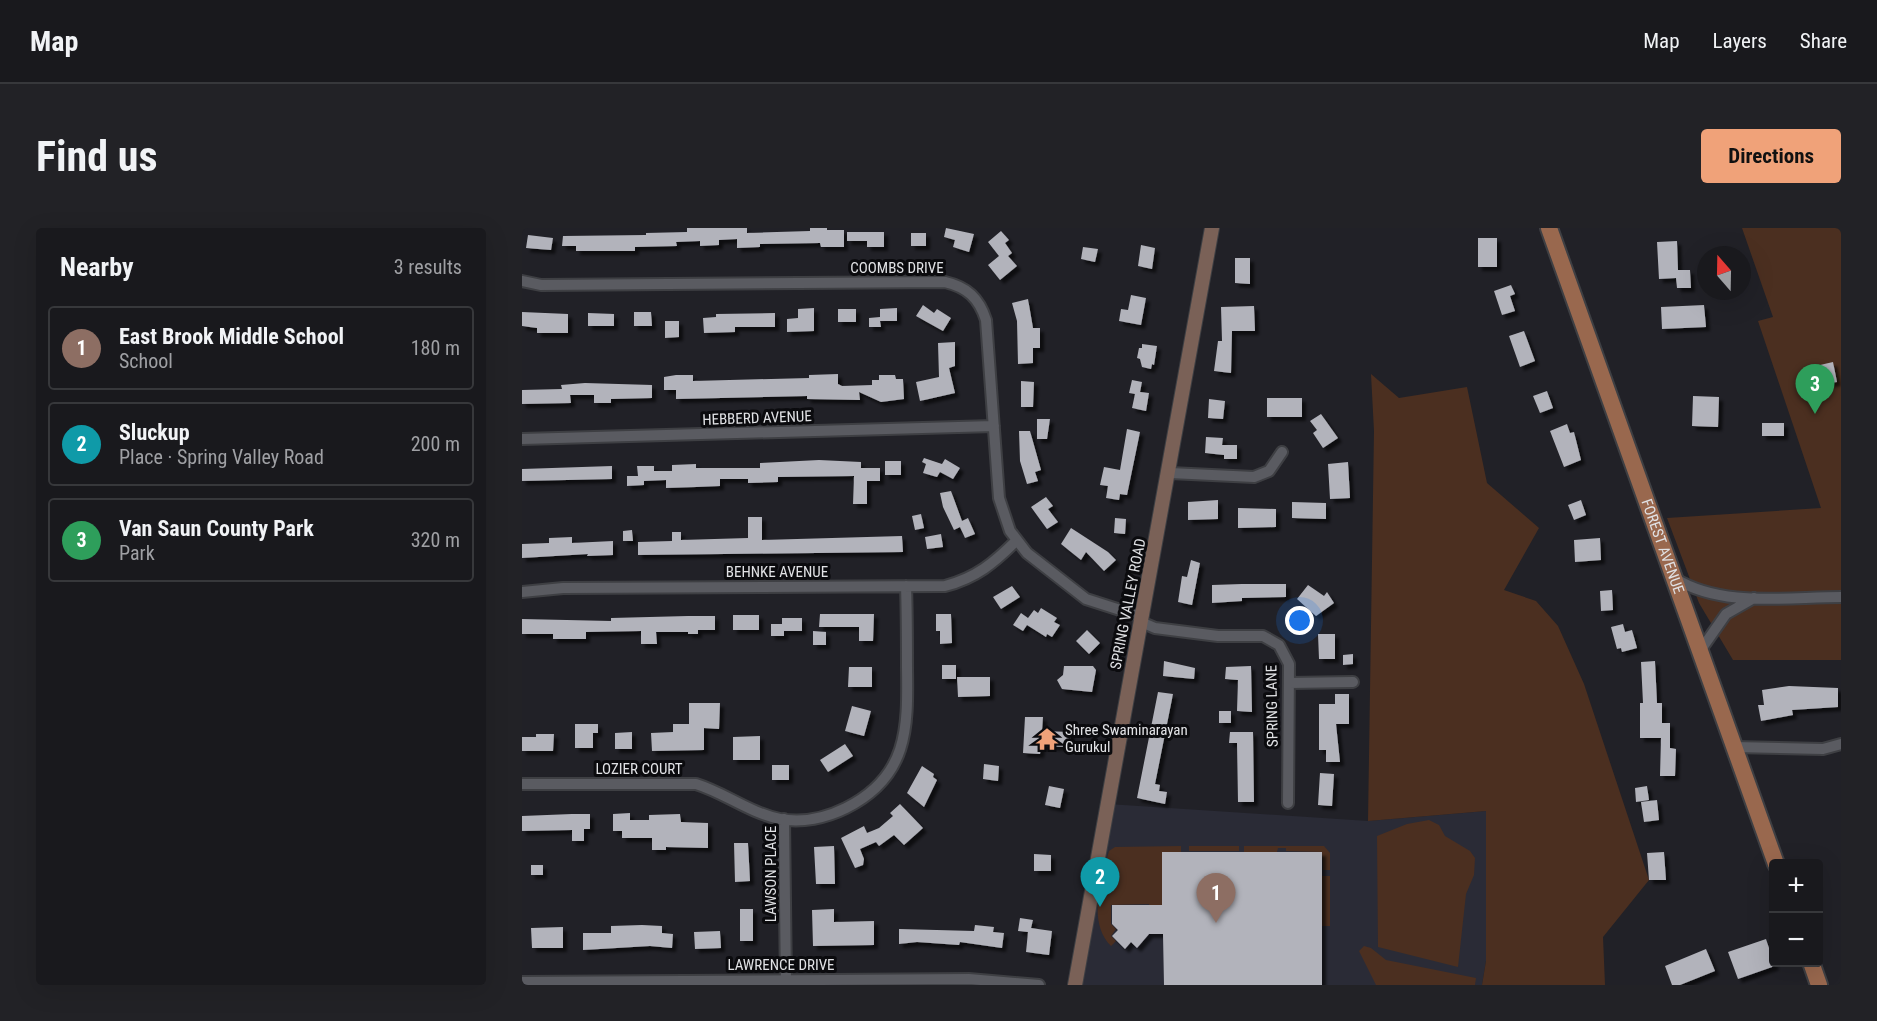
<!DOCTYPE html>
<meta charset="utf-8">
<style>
body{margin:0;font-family:"Roboto Condensed",sans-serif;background:#222226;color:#f1f3f6}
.controls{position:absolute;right:18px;bottom:18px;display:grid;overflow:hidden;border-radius:6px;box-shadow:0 6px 24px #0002}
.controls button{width:54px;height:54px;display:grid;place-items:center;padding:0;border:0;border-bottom:2px solid #37383b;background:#19191d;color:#f1f3f6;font:30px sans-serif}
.compass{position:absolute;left:1175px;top:18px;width:54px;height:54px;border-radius:50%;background:#19191d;box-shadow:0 6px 24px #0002;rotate:340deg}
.you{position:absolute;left:778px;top:393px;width:21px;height:21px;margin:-15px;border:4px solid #fff;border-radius:50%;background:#1a73e8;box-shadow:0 0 0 9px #1a73e833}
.badge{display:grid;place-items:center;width:39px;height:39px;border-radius:50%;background:#f0a279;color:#fff;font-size:20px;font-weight:700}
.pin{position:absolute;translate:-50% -50px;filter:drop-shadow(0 2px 3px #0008)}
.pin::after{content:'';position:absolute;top:32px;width:21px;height:18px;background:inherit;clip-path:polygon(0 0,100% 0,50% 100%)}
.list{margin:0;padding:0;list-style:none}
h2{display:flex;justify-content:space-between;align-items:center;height:78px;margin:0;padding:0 24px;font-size:26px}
h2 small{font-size:20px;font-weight:400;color:#9fa0a4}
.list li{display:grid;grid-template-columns:39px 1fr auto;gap:18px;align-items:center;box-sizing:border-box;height:84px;margin:0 12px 12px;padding:0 12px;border:2px solid #37383b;border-radius:6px}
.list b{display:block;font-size:22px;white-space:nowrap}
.list p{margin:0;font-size:20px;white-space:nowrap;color:#9fa0a4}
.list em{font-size:20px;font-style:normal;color:#9fa0a4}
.map{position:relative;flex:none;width:1319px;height:757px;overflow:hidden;border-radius:6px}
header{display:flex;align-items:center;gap:36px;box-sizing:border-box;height:84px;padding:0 30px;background:#19191d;border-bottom:2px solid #37383b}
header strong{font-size:28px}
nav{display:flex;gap:33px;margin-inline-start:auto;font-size:21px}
.intro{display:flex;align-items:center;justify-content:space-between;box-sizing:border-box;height:144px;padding:0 36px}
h1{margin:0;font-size:42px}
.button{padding:15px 27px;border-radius:6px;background:#f0a279;color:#111;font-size:21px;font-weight:700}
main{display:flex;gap:36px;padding:0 36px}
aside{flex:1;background:#19191d;border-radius:6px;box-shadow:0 6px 24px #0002}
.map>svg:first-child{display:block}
.built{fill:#2a2b36}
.green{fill:#4b2f20}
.building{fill:#b2b3bb;filter:url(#shadow)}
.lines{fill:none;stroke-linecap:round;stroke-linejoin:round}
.street-casing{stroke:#3e3f43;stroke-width:14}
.secondary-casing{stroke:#3e3f43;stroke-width:16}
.primary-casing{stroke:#3e3f43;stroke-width:20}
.street{stroke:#5a5b61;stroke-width:10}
.secondary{stroke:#7a6157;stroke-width:14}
.primary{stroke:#99684e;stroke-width:16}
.labels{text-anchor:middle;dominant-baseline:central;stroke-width:6;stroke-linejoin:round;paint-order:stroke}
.street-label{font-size:15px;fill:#e1e2e5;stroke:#0b0b0e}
.poi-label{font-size:15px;fill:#e1e2e5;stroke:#0b0b0e;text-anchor:start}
</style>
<header>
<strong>Map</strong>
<nav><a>Map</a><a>Layers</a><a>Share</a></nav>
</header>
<div class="intro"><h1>Find us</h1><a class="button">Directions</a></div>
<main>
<aside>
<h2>Nearby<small>3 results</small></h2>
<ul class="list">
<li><span class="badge" style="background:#8d6e63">1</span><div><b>East Brook Middle School</b><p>School</p></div><em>180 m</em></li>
<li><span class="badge" style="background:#0f9aa8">2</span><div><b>Sluckup</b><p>Place · Spring Valley Road</p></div><em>200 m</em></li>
<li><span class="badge" style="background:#2e9e5b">3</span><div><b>Van Saun County Park</b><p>Park</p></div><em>320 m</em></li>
</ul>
</aside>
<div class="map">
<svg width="1319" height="757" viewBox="0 0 1319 757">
<defs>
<filter id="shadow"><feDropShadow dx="4" dy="4" stdDeviation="1.5" flood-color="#0009"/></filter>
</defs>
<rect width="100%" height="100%" fill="#212127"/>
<path class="built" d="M 586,576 L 846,593 L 964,583 L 964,733 L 960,757 L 553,757 Z"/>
<path class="green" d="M 1220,0 L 1319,0 L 1319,432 L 1211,432 L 1177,375 L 1145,290 L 1299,280 L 1236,93 L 1251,89 Z
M 849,146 L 877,170 L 945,159 L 965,255 L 1017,300 L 982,362 L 1014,373 L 1036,398 L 1062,456 L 1127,652 L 1081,709 L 1083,757 L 960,757 L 964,733 L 964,583 L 846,593 L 852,203 Z
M 907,592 L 917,597 L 923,608 L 948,623 L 953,630 L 952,647 L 944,666 L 936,739 L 856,719 L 855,608 L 885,596 Z
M 659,618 L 659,624 L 640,624 L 640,684 L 627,684 L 627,676 L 589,677 L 589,696 L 594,701 L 589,708 L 594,713 L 589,718 C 565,694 579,652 587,623 L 593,619 Z
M 667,618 L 717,618 L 717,623 L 667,623 Z
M 722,618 L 802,618 L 808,625 L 808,642 L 801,642 L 800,624 L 764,623 L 764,620 L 756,620 L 755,624 L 722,624 Z
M 800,648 L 808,648 L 808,698 L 800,698 Z
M 842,718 L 849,720 L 864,732 L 954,750 L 953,757 L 854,757 L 837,723 Z"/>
<path class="building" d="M 165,0 L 225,0 L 225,5 L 288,3 L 288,0 L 305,0 L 305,2 L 322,2 L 322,19 L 299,19 L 298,15 L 238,16 L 238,19 L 215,20 L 215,11 L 197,12 L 197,17 L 178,18 L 178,13 L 154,14 L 155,18 L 113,19 L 113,23 L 54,23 L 54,18 L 40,18 L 41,8 L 124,7 L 124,5 L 165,4 Z
M 424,0 L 452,6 L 447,24 L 431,19 L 433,12 L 422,9 Z
M 479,3 L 487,12 L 483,15 L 490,25 L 486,28 L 495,38 L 478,52 L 466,37 L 477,28 L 466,14 Z
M 325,4 L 362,4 L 362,19 L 345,19 L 345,13 L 325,13 Z
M 389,5 L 404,5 L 404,18 L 389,18 Z
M 6,7 L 31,10 L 29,22 L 4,20 Z
M 956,10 L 975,10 L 975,39 L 956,39 Z
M 1155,13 L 1156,42 L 1168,42 L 1169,60 L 1155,60 L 1154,50 L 1137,51 L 1135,14 Z
M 619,17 L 633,20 L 630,41 L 616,38 Z
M 561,19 L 576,21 L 573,34 L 559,31 Z
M 713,30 L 728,30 L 728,56 L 713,55 Z
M 989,57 L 993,66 L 988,68 L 993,83 L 980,87 L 972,63 Z
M 609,67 L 624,70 L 619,97 L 597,93 L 599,81 L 606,82 Z
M 506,71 L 511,100 L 518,100 L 518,120 L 511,120 L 511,135 L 496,136 L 495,93 L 490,75 Z
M 401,77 L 412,85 L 415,81 L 429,90 L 421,103 L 394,88 Z
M 1182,77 L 1184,99 L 1140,101 L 1139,79 Z
M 732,78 L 733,103 L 710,103 L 709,145 L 692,143 L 696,113 L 700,113 L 699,79 Z
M 292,80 L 292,103 L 265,104 L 265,91 L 276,90 L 276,81 Z
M 375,80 L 375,93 L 358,93 L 359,99 L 347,99 L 347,90 L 358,89 L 358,81 Z
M 316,81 L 334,81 L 334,94 L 316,94 Z
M 0,84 L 46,86 L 46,105 L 15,105 L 15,100 L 0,98 Z
M 112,84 L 129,84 L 130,98 L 112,98 Z
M 66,85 L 92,86 L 92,98 L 66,98 Z
M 253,85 L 253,99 L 213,99 L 213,104 L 182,105 L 181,90 L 194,89 L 194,86 Z
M 143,93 L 157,93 L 157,109 L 143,110 Z
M 1002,103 L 1013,133 L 998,139 L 987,108 Z
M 433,114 L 433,138 L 427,140 L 433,165 L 398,173 L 394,154 L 417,149 L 416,115 Z
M 620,116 L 635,118 L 632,137 L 630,136 L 629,141 L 620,139 L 618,131 L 615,130 L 617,120 L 620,120 Z
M 1311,134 L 1315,154 L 1302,156 L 1298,137 Z
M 316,146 L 316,156 L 320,158 L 350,157 L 350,152 L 357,152 L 357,147 L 373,147 L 374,151 L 381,151 L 382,171 L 359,174 L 337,164 L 338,172 L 285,171 L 285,168 L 154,171 L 154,162 L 142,162 L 142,149 L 154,147 L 171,147 L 171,153 L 287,150 L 287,147 Z
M 610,152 L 620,154 L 618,164 L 627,165 L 624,183 L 610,180 L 613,166 L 607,165 Z
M 499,153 L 512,154 L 511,179 L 499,179 Z
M 63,155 L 130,157 L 130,170 L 89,171 L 89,175 L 72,175 L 72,167 L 48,167 L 49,175 L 0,176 L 0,162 L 40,161 L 39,157 Z
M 1025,163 L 1031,180 L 1018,185 L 1011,168 Z
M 1171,168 L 1197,169 L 1196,199 L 1170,198 Z
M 745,170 L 780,170 L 780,189 L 745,189 Z
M 687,171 L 703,173 L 701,191 L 686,190 Z
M 799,186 L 816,210 L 801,220 L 791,205 L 795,202 L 788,193 Z
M 515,191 L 528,191 L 525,211 L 515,211 Z
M 1240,195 L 1262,195 L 1262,208 L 1240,208 Z
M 1045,196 L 1048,205 L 1052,204 L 1059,232 L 1042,239 L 1028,203 Z
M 605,201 L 618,204 L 605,267 L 598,266 L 597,272 L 584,270 L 586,258 L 578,257 L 582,239 L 598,242 Z
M 497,203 L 508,203 L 519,242 L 513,244 L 516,253 L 505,256 L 498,233 Z
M 684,209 L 701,210 L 700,217 L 715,217 L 715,231 L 702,231 L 702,227 L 683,225 Z
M 402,230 L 420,236 L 423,231 L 438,240 L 431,251 L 418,244 L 415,249 L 401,245 L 404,236 L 400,234 Z
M 297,232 L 339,234 L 339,240 L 358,240 L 358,253 L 345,253 L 345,276 L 331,276 L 332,248 L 256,249 L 256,254 L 226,255 L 226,251 L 198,251 L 198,258 L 174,259 L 144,260 L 144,252 L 122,253 L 122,257 L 105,258 L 105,248 L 116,248 L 115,238 L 132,238 L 132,243 L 150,243 L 150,237 L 174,236 L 174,240 L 238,240 L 238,235 Z
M 363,233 L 379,233 L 379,247 L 363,247 Z
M 826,234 L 828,270 L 808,271 L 806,236 Z
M 90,238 L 90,251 L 0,253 L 0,241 Z
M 429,263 L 440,293 L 446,290 L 453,306 L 443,310 L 438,299 L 432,302 L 421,279 L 418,265 Z
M 524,269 L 531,278 L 526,281 L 536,294 L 525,301 L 509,279 Z
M 696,272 L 696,291 L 666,292 L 666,274 Z
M 1059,272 L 1064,287 L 1052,292 L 1046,277 Z
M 770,274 L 804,275 L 804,291 L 770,290 Z
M 716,280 L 754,281 L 754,299 L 716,300 Z
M 399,286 L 402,300 L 393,302 L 390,288 Z
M 226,289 L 240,289 L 240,312 L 380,308 L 381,324 L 116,327 L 116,314 L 150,313 L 150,304 L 159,304 L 159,312 L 226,310 Z
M 593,290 L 604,291 L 603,306 L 592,305 Z
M 549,300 L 586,324 L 594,332 L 582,343 L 564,324 L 559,332 L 539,316 Z
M 110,302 L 111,313 L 101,313 L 101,303 Z
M 419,306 L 421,319 L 405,321 L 403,309 Z
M 50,309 L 50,315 L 91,313 L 91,327 L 65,328 L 66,326 L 0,330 L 0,316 L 27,315 L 27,310 Z
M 1078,310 L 1079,332 L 1053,334 L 1052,312 Z
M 669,332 L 678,335 L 670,377 L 656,374 L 660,348 L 665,349 Z
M 720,356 L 764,356 L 764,369 L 720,370 L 720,373 L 690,375 L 690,357 Z
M 786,357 L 802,368 L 805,364 L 812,375 L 794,388 L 775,371 Z
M 490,358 L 498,369 L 479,381 L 471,369 Z
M 1090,362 L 1091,382 L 1079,383 L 1078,363 Z
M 519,380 L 535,390 L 532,394 L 538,397 L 530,409 L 525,406 L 524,409 L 505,397 L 501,403 L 491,397 L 499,385 L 506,390 L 512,382 L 516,385 Z
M 298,386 L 352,386 L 351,413 L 337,413 L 337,399 L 297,399 Z
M 414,386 L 429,386 L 430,415 L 418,416 L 418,403 L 414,403 Z
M 211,387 L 237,387 L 237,402 L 211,402 Z
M 166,388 L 193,388 L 193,402 L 176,402 L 176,406 L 166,406 L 166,404 L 134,404 L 135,416 L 119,416 L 119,403 L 64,404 L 64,411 L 31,411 L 31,406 L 0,406 L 0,391 L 89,393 L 89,390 Z
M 260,390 L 280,390 L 280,403 L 262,403 L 262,408 L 249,408 L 249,396 L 260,396 Z
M 1101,396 L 1103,404 L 1110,402 L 1115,420 L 1100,424 L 1099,420 L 1095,421 L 1089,399 Z
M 565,402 L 578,415 L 567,426 L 554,413 Z
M 291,403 L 304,404 L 304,417 L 291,417 Z
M 796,406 L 813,406 L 813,431 L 797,431 Z
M 831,426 L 831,436 L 821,437 L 821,427 Z
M 642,433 L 673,440 L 672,451 L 641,448 Z
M 1133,433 L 1135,475 L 1140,475 L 1140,495 L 1148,495 L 1148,520 L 1154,521 L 1153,548 L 1138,548 L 1139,510 L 1118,510 L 1118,475 L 1121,475 L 1119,434 Z
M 420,437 L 434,437 L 434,451 L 420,451 Z
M 542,438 L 571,438 L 574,442 L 570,464 L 540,461 L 535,452 L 541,447 Z
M 729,438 L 730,484 L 715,483 L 716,452 L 703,451 L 704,439 Z
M 327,439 L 350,439 L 350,459 L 326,459 Z
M 435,449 L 468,449 L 468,468 L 436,469 Z
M 1267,458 L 1316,460 L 1316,479 L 1270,482 L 1271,487 L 1239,493 L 1236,477 L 1242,477 L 1240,462 Z
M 636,464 L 651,466 L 633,556 L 638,557 L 637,563 L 645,564 L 643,576 L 615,570 Z
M 813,466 L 827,466 L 827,496 L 814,496 L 818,534 L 804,534 L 804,522 L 797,522 L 797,476 L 813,476 Z
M 167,475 L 198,475 L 197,501 L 182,500 L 182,522 L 130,523 L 129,505 L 151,504 L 151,496 L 167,496 Z
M 330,478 L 349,483 L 342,508 L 323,503 Z
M 697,483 L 709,483 L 709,495 L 697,495 Z
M 503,489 L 521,489 L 520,503 L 549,504 L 548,519 L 519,518 L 518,526 L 501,525 Z
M 53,496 L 76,496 L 76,505 L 71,505 L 71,520 L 53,520 Z
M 110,504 L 110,521 L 93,521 L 93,505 Z
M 708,504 L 731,504 L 732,574 L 716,574 L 715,515 L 707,515 Z
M 14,506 L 32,506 L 31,523 L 0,523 L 0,509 L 14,509 Z
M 238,508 L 238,532 L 211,532 L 211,509 Z
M 323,516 L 331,528 L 306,544 L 298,532 Z
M 462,536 L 477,538 L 476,553 L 461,551 Z
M 250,537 L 267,537 L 267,552 L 250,552 Z
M 400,538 L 412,546 L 411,549 L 415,552 L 402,579 L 385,565 Z
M 798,545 L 812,546 L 810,578 L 796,577 Z
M 527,558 L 542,561 L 538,580 L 523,577 Z
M 1125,558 L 1127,572 L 1114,574 L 1113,560 Z
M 1135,572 L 1137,592 L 1122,594 L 1119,574 Z
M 378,576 L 401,600 L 382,617 L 372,607 L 357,618 L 354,614 L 338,621 L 342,631 L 341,637 L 333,640 L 319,610 L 342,598 L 345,605 L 357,600 L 371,588 L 368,585 Z
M 108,585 L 108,592 L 127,592 L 127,587 L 158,586 L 159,594 L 186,595 L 186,620 L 144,619 L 144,622 L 130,622 L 130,610 L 100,610 L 100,603 L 91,603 L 91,586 Z
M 50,586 L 68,586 L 68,601 L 62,601 L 62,613 L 50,613 L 50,602 L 0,603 L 0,588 Z
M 212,615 L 226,615 L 228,653 L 213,654 Z
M 312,618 L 313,656 L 294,656 L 292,619 Z
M 640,624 L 800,624 L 800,757 L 642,757 L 641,706 L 627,706 L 615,720 L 609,714 L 603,721 L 590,708 L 596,702 L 590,696 L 590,677 L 640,677 Z
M 1142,624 L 1144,652 L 1127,652 L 1125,625 Z
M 512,626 L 529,627 L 529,643 L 512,643 Z
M 9,637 L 21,637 L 21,647 L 9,647 Z
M 218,681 L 231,681 L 231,713 L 218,713 Z
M 312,681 L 312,694 L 352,693 L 352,717 L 291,718 L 290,682 Z
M 498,690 L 511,692 L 509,700 L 530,703 L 527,727 L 504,724 L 506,704 L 496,703 Z
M 120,697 L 140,698 L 140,705 L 151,706 L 150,720 L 128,718 L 61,722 L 61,705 L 89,705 L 89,698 Z
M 453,697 L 472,699 L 471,704 L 482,705 L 480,720 L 438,714 L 437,717 L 395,714 L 377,716 L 377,701 L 452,703 Z
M 41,699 L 41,720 L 10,720 L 9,700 Z
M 198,703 L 199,720 L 173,721 L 172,704 Z
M 1244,711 L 1253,738 L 1216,751 L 1206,724 Z
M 1184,721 L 1193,743 L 1158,757 L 1150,757 L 1143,738 Z"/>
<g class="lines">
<g class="street-casing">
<path id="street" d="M 0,53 L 19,57 L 423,54 C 445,59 457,70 464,92 L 477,270 L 488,303 L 505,325 L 564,371 L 620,389
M 0,211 L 472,198
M 648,245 L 732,249 L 747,243 L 760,224
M 1152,350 C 1200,380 1264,369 1319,369
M 0,364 L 41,360 L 423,358 C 454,350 472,335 495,312
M 619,394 L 633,400 L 696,408 L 741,408 L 757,417 L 767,436 L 766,575
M 1178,423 L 1204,386 L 1232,370
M 767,455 L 831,454
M 1212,519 L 1301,521 L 1319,516
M 0,556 L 174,556 C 203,565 228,585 258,591 C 280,595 304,590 324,580 C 386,549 386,501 385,440 C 385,413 385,386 384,358
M 262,591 L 264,757
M 0,754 L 447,751 L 517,757"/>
</g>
<g class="secondary-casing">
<path id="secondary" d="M 553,757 L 690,0"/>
</g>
<g class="primary-casing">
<g id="primary">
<path id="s1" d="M 1027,0 L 1254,636"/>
<path d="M 1289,734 L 1297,757"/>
</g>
</g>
<use href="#street" class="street"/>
<use href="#secondary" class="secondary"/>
<use href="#primary" class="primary"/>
</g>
<defs>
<g id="temple-bare" transform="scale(1.8)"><path d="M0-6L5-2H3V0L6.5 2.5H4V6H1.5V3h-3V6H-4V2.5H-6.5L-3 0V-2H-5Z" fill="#f0a279" stroke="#0b0b0e" stroke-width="2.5" paint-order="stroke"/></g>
</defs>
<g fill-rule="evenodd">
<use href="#temple-bare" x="525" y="511"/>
</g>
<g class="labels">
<g class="street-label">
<text x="375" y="40">COOMBS DRIVE</text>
<text transform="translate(235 190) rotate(-2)">HEBBERD AVENUE</text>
<text stroke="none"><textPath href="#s1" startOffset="338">FOREST AVENUE</textPath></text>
<text x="255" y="344">BEHNKE AVENUE</text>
<text transform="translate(606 376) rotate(-79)">SPRING VALLEY ROAD</text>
<text transform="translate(750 478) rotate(-91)">SPRING LANE</text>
<text x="117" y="541">LOZIER COURT</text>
<text transform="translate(249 646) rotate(-90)">LAWSON PLACE</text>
<text x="259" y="737">LAWRENCE DRIVE</text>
</g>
<g class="poi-label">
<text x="543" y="502">Shree Swaminarayan<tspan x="543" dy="17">Gurukul</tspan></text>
</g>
</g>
</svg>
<div class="controls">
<button>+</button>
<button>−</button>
</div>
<svg class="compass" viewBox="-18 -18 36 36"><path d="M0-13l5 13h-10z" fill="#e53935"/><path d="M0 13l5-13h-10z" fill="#9fa0a4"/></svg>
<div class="you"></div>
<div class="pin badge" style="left:694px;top:695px;background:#8d6e63">1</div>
<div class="pin badge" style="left:578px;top:679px;background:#0f9aa8">2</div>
<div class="pin badge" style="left:1293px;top:186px;background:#2e9e5b">3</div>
</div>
</main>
